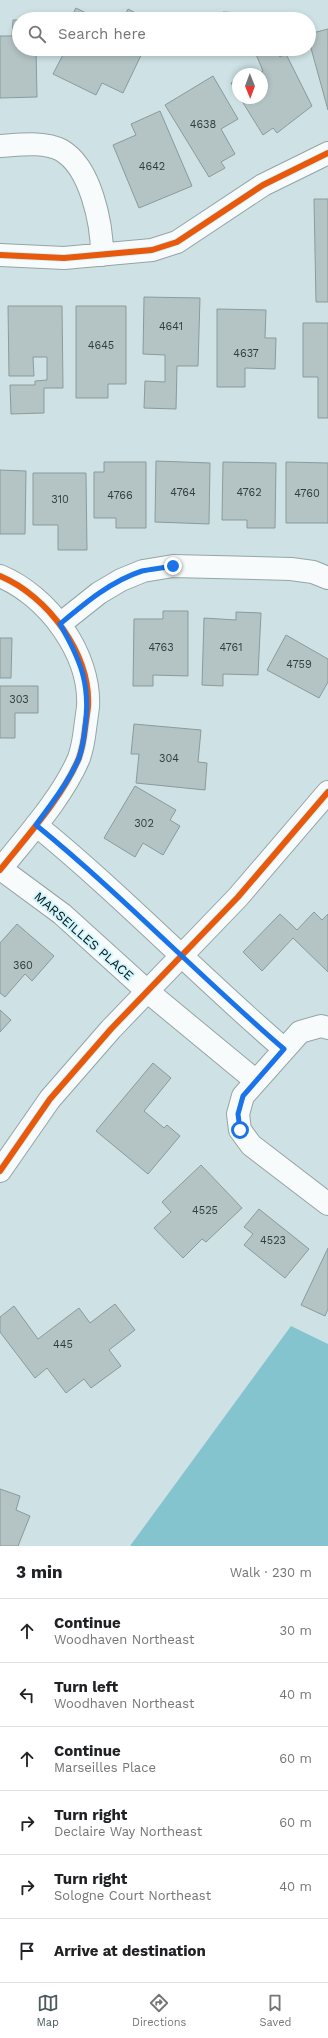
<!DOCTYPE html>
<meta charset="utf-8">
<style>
body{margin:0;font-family:"Work Sans",sans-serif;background:#f2f2f2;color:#202124}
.compass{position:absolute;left:232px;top:68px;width:36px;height:36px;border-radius:50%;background:#fff;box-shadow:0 2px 6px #0003;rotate:179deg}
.stop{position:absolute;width:12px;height:12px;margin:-9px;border:3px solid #1a73e8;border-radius:50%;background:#fff}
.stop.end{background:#1a73e8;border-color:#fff;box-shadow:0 1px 4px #0008}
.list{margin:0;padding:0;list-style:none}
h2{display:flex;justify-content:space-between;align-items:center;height:52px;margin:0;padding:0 16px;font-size:17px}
h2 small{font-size:13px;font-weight:400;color:#757577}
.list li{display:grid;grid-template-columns:26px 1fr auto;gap:12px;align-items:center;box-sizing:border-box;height:64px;padding:0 16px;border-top:1px solid #e0e0e0}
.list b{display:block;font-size:15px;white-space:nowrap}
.list p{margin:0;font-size:13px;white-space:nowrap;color:#757577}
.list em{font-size:13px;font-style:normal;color:#757577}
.icon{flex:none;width:22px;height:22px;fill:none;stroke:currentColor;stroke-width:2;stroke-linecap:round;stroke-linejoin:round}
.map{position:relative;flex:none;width:328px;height:1546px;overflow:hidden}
.search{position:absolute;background:#fff;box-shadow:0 2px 6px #0003;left:12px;right:12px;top:12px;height:44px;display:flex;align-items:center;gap:10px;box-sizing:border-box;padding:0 14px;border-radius:22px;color:#757577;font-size:15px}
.sheet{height:436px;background:#fff}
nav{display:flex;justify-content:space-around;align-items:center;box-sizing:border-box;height:56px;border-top:1px solid #e0e0e0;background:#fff;font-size:11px;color:#757577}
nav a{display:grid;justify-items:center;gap:2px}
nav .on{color:#4b5a5c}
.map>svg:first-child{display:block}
.forest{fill:#84c4cf}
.building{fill:#b4c4c5;stroke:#8b9a9b}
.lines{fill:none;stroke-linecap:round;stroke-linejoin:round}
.minor-casing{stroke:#95a4a6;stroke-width:24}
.minor{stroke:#f8fbfb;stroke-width:22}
.cycleway-casing{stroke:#d1f5fc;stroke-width:8}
.cycleway{stroke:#e8590c;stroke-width:6}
.route{stroke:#1a73e8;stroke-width:5}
.labels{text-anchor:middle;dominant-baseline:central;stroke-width:4;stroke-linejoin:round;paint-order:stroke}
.number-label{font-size:11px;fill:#303d3f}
.street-label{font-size:13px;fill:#041012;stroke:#d1f5fc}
</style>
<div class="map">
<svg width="328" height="1546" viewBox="0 0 328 1546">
<rect width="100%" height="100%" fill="#cee2e5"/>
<path class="forest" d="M 291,1326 L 328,1344 L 328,1546 L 130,1546 Z"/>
<path class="building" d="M 76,8 L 94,17 L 93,19 L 70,19 Z
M 128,9 L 147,19 L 123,19 Z
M 223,12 L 260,14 L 260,19 L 223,19 Z
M 13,20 L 19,20 L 19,49 L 36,49 L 37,97 L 0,98 L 0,36 L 12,36 Z
M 328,29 L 328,110 L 309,41 L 309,34 Z
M 66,49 L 144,49 L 123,93 L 102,83 L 96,95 L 53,74 Z
M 238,49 L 275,49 L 280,57 L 286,54 L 312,106 L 277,133 L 273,128 L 263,135 L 240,98 L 262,98 L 262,74 L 259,74 L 263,71 L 255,52 L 237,53 Z
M 213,76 L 238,119 L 221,129 L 235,154 L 221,162 L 225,168 L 209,177 L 165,105 Z
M 238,79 L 238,95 L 231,83 Z
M 160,111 L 192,186 L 139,208 L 113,145 L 136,135 L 131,124 Z
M 314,199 L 328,199 L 328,302 L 316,302 Z
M 144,297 L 200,298 L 198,366 L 177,366 L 176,409 L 144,408 L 145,381 L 165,382 L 165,355 L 143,354 Z
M 8,306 L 62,306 L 63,388 L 44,388 L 44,413 L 11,414 L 10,385 L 35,385 L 35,381 L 47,380 L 47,357 L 33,357 L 34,376 L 9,376 Z
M 76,306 L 126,306 L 126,384 L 108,384 L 108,398 L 76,398 Z
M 217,309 L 266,310 L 265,338 L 276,338 L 275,369 L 245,368 L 245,387 L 217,387 Z
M 303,323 L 328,323 L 328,418 L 318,418 L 318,377 L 303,377 Z
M 156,461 L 210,463 L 209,524 L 155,522 Z
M 104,462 L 146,462 L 146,528 L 116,528 L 116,518 L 94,518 L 94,472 L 104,472 Z
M 223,462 L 276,463 L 275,528 L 247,528 L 247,520 L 222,520 Z
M 286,462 L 328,463 L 328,523 L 286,523 Z
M 0,470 L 26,471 L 25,534 L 0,534 Z
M 33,473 L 86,473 L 87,550 L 58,550 L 58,525 L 33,525 Z
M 163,611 L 188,611 L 188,676 L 153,675 L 153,686 L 133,686 L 134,619 L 163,619 Z
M 236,612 L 261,613 L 258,675 L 223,674 L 223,686 L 202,685 L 204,618 L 236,620 Z
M 286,635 L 328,659 L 328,682 L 319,698 L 267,670 Z
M 0,638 L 12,638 L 11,678 L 0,678 Z
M 0,686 L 38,686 L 38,713 L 15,713 L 15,738 L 0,738 Z
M 134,724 L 201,730 L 198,762 L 207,763 L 205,790 L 136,783 L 139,754 L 131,754 Z
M 135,786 L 176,810 L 170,820 L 180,826 L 163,855 L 143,843 L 135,857 L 104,838 Z
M 314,912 L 322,920 L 328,914 L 328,972 L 293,938 L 262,971 L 243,952 L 280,914 L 297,930 Z
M 17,924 L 54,956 L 32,981 L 25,974 L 5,997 L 0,993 L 0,943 Z
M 0,1010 L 11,1020 L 0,1032 Z
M 153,1063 L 171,1078 L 144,1111 L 164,1128 L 167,1125 L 180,1136 L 148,1174 L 96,1131 Z
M 201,1165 L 242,1208 L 206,1242 L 202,1239 L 183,1258 L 154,1228 L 171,1212 L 162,1202 Z
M 259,1209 L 309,1249 L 285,1278 L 244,1245 L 253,1234 L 244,1227 Z
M 328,1248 L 328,1309 L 325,1316 L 301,1305 Z
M 115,1304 L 135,1330 L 109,1350 L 121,1366 L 91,1388 L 84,1379 L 66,1393 L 47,1368 L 35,1378 L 0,1332 L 0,1317 L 14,1306 L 38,1339 L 79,1308 L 90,1323 Z
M 0,1489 L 20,1496 L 16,1510 L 30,1516 L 18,1546 L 0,1546 Z"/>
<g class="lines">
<g class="minor-casing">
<path id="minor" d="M 0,146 C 19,145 43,141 61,150 C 91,167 102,224 102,255
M 0,255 L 64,258 L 152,250 L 177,242 L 263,185 L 328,153
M 0,576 C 48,596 91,654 88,707 C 87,714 86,722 85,729 C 84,738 82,749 79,758 C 62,798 27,836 0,870
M 60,624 L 99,593 L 121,580 L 143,571 L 173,566 L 291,569 L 313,572 L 328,578
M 36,825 C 122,895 199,976 284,1049
M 1,869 L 62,914 L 147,991 L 256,1081
M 328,1028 L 321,1026 L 300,1032 L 243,1096 L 238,1114 L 240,1130 L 251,1145 L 328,1204
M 0,1171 L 50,1099 L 111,1029 L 238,897 L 328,792"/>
</g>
<use href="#minor" class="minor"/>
<g class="cycleway-casing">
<path id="cycleway" d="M 0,255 L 64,258 L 152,250 L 177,242 L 263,185 L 328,153
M 0,576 C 48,596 91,654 88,707 C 87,714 86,722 85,729 C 84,738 82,749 79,758 C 62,798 27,836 0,870
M 0,1171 L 50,1099 L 111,1029 L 238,897 L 328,792"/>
</g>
<use href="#cycleway" class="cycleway"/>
</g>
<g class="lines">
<path class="route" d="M 173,566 C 163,568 152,569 142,571 C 111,581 85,603 60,624 C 81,661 91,685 85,728 C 84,738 82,749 79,758 C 69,782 51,804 36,825 C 122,895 199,976 284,1049 L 243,1096 L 238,1114 L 240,1130"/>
</g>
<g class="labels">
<g class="number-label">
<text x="203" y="124">4638</text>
<text x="152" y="166">4642</text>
<text x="171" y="326">4641</text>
<text x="101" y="345">4645</text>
<text x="246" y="353">4637</text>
<text x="183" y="492">4764</text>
<text x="249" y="492">4762</text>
<text x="307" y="493">4760</text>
<text x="120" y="495">4766</text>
<text x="60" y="499">310</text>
<text x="161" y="647">4763</text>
<text x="231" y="647">4761</text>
<text x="299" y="664">4759</text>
<text x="19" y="699">303</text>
<text x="169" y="758">304</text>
<text x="144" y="823">302</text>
<text x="23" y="965">360</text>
<text x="205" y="1210">4525</text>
<text x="273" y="1240">4523</text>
<text x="63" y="1344">445</text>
</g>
<g class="street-label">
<text transform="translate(84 936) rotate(41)">MARSEILLES PLACE</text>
</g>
</g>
</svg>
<svg class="compass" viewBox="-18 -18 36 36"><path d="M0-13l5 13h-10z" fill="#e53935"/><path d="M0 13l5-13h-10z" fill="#757577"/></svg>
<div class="stop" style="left:240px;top:1130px"></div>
<div class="stop end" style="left:173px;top:566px"></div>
<div class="search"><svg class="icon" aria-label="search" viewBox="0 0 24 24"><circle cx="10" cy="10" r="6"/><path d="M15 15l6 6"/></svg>Search here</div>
</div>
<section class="sheet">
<h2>3 min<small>Walk · 230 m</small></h2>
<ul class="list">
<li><svg class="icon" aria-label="ahead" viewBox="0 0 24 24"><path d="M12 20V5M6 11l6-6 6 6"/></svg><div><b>Continue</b><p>Woodhaven Northeast</p></div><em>30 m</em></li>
<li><svg class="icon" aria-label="left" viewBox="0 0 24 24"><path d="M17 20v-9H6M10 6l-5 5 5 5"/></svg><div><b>Turn left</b><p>Woodhaven Northeast</p></div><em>40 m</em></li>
<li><svg class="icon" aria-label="ahead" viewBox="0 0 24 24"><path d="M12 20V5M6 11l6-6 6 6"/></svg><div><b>Continue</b><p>Marseilles Place</p></div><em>60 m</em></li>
<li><svg class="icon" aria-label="right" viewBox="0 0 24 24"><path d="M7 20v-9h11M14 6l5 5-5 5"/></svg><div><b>Turn right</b><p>Declaire Way Northeast</p></div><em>60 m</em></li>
<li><svg class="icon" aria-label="right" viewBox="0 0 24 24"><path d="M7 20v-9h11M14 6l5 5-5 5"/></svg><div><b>Turn right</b><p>Sologne Court Northeast</p></div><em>40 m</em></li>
<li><svg class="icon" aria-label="arrive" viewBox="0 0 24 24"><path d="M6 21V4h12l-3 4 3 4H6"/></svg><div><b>Arrive at destination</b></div></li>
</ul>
</section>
<nav>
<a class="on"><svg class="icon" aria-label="map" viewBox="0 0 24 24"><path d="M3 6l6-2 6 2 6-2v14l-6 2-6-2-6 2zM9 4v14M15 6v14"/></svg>Map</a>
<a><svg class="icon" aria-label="directions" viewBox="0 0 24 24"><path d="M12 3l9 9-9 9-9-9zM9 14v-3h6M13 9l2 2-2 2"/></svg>Directions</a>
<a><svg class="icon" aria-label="saved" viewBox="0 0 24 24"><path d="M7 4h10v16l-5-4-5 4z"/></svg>Saved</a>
</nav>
